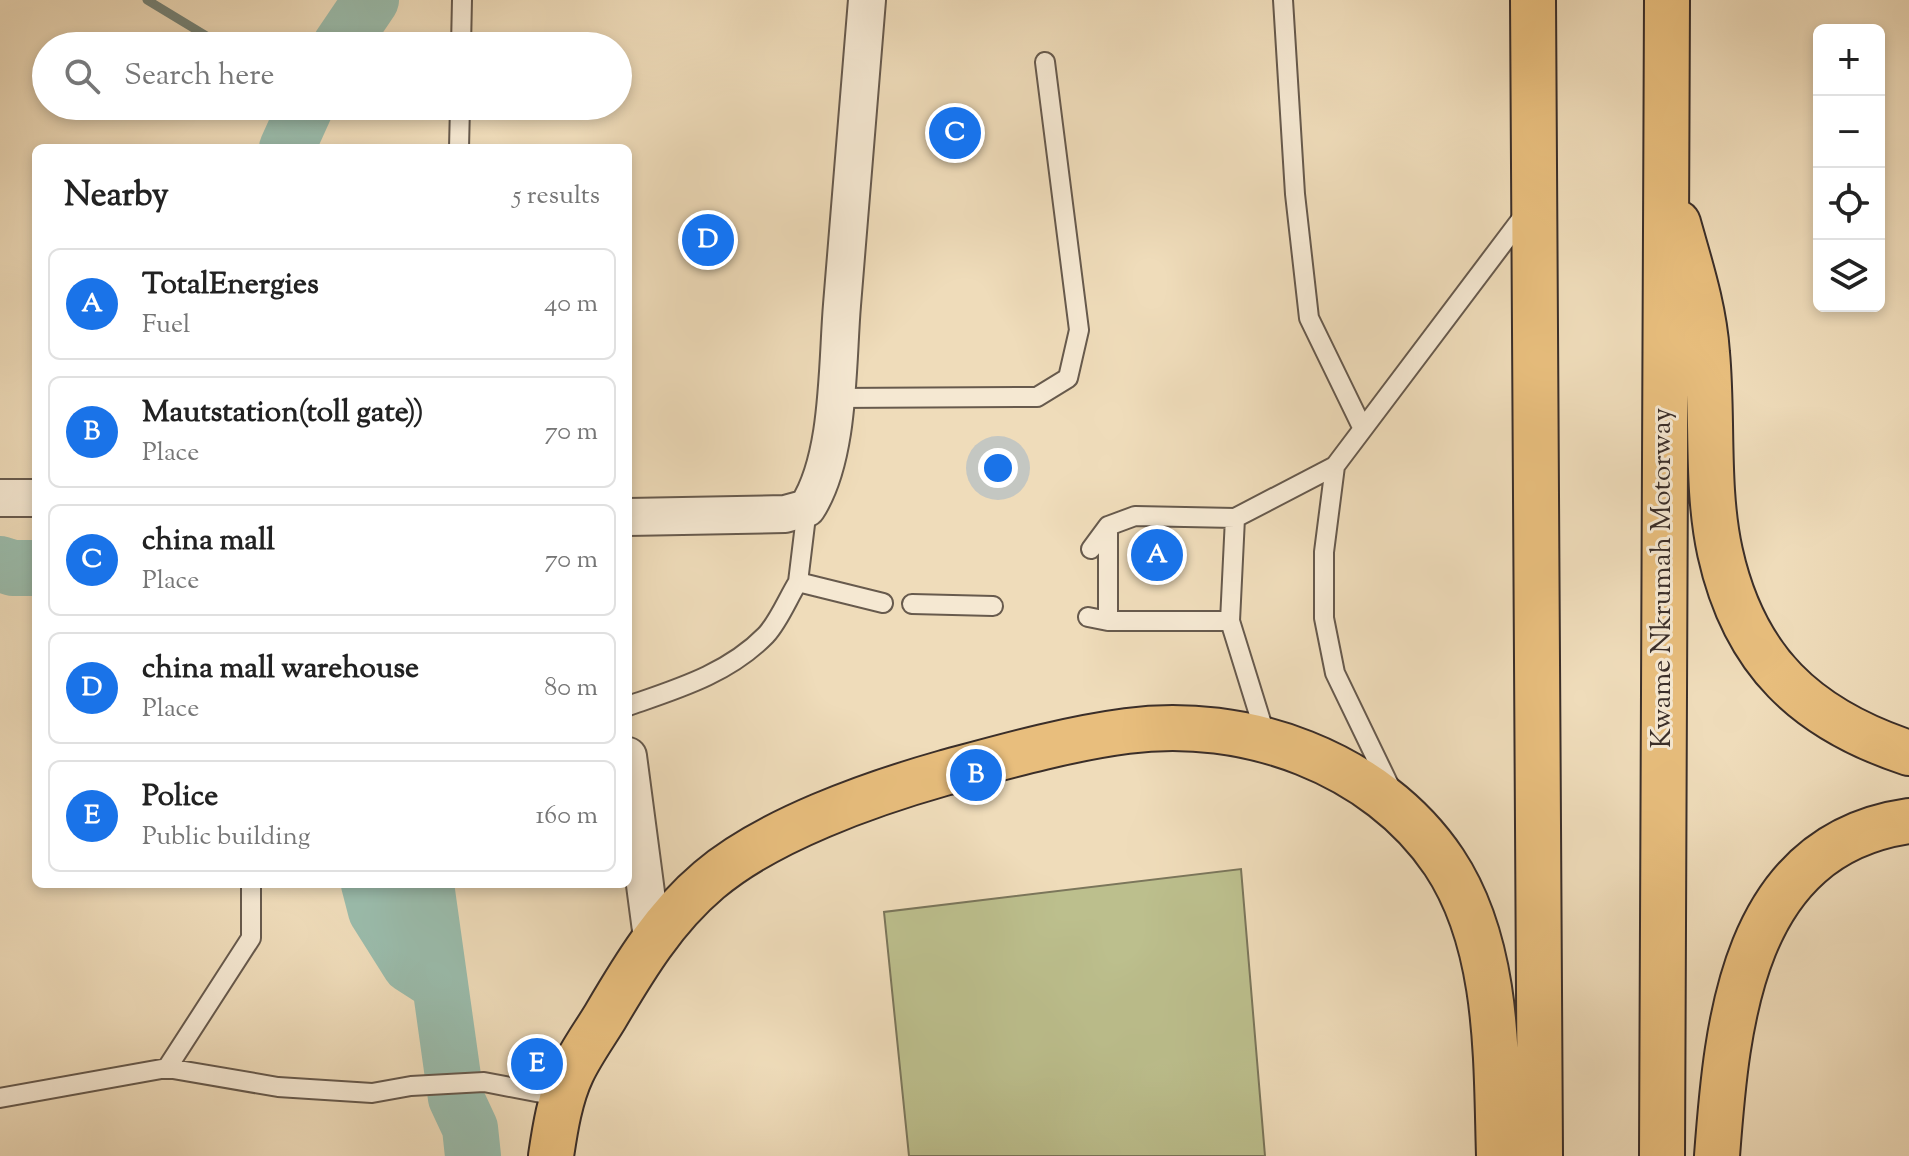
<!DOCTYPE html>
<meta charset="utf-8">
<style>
body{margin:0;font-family:"Sorts Mill Goudy",serif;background:#f6f6f6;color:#222}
.controls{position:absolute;right:24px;top:24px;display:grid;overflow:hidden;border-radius:12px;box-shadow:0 4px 12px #0003}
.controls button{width:72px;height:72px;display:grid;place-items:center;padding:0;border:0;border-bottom:2px solid #e0e0e0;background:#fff;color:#222;font:40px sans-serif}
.you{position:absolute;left:998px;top:468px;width:28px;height:28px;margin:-20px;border:6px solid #fff;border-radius:50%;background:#1a73e8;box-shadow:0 0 0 12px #1a73e833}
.badge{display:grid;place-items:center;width:52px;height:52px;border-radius:50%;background:#1a73e8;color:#fff;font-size:26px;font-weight:700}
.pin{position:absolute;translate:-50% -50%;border:4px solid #fff;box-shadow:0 2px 8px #0006}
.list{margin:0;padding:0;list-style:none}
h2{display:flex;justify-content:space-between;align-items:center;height:104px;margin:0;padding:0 32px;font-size:34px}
h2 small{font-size:26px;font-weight:400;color:#767676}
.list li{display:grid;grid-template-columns:52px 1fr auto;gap:24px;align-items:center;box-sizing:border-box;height:112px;margin:0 16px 16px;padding:0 16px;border:2px solid #e0e0e0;border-radius:12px}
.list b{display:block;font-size:30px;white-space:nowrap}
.list p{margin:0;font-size:26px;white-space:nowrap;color:#767676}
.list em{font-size:26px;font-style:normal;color:#767676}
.icon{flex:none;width:44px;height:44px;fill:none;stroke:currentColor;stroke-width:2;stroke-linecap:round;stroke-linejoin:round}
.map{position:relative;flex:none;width:1909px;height:1156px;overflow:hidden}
.search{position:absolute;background:#fff;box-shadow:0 4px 12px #0003;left:32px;top:32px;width:600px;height:88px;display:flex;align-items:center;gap:20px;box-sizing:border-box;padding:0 28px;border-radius:44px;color:#767676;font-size:30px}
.panel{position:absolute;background:#fff;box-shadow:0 4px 12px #0003;left:32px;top:144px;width:600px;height:744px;border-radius:12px}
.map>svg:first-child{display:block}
.green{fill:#bcbf8d;stroke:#7b765b;stroke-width:2}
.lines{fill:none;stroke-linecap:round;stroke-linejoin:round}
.stream{stroke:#748378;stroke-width:9}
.river{stroke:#9abcac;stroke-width:56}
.lane-casing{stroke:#675a4d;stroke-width:22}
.street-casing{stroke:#675a4d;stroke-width:40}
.highway-casing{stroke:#3a2e29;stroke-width:48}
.lane{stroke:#f5e8d2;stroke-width:18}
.street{stroke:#f5e8d2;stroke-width:36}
.highway{stroke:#e8be7d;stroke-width:44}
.labels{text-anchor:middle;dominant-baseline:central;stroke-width:6;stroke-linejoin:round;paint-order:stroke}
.street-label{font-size:28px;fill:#3a2e29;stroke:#f5e8d2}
</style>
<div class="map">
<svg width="1909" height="1156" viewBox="0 0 1909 1156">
<rect width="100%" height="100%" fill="#efdcba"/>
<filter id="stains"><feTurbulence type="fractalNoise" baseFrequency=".0025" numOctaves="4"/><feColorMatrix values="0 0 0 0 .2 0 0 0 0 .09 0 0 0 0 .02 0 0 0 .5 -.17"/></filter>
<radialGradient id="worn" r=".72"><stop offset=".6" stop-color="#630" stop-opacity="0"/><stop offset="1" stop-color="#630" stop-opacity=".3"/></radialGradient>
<path class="green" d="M 1241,869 L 1265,1156 L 909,1156 L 884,912 Z"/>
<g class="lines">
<path class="stream" d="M 147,0 L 223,46"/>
<path class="river" d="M 340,46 L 371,0
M 287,148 L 306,106
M 0,564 L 13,568 L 36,568
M 369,884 L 376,911 L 410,965 L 438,983
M 426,884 L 456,1098 L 470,1128 L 473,1156"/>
<g class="lane-casing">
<path id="lane" d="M 1283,0 L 1295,194 L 1309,318 L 1362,427
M 461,46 L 462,0
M 459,148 L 460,106
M 834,398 L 1037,397 L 1068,378 L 1079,330 L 1045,62
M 1091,549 L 1108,526 L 1135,516 L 1235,518
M 798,582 L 807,508
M 912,604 L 993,606
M 1088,617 L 1108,621 L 1230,621
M 1108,621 L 1108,526
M 628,706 C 677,689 728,674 766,635 C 779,621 788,598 798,582 L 883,603
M 1266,737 L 1230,621 L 1235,518 L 1335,466
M 1391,789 L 1335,673 L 1324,618 L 1324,552 L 1335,466 L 1525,214
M 167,1068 L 251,938 L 251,884
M 0,1098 L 167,1068 L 278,1087 L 372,1093 L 411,1086 L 484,1082 L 562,1097"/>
</g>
<g class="street-casing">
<path id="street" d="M 0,498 L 36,498
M 628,517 L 785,514 L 807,508 C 840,457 837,365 842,305 C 850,203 859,102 867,0
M 628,756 L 652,938"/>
</g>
<g class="highway-casing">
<path id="highway" d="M 1533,0 L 1540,1156
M 1678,223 C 1690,266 1704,308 1707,353 C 1713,418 1706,488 1720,552 C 1744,661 1806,719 1909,753
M 551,1156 C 555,1129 560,1097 572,1072 C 581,1053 594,1035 605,1017 C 635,966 664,918 709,880 C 768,830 870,794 944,773 C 1003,757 1066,739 1127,731 C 1244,715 1377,762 1444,862 C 1500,946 1496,1060 1499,1156
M 1662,1156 L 1667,0
M 1717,1156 C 1727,1022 1742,845 1909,821"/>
</g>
<use href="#lane" class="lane"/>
<use href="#street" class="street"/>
<use href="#highway" class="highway"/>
</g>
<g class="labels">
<g class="street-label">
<text transform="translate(1663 578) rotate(-90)">Kwame Nkrumah Motorway</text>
</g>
</g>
<rect width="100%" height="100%" filter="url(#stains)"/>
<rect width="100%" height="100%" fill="url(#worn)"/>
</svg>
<div class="controls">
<button>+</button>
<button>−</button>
<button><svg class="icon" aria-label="locate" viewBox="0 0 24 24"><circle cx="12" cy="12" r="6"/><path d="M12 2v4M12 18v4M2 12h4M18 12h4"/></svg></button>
<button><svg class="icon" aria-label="layers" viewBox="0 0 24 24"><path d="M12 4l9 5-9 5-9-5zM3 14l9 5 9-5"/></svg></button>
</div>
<div class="you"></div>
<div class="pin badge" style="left:1157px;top:555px">A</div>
<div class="pin badge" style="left:976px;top:775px">B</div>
<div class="pin badge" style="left:955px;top:133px">C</div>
<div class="pin badge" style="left:708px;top:240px">D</div>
<div class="pin badge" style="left:537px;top:1064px">E</div>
<div class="search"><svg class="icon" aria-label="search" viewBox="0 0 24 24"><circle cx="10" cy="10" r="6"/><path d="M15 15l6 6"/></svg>Search here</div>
<section class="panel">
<h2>Nearby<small>5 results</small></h2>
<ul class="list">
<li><span class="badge">A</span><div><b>TotalEnergies</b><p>Fuel</p></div><em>40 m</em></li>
<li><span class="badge">B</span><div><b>Mautstation(toll gate))</b><p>Place</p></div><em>70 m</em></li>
<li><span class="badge">C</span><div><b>china mall</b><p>Place</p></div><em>70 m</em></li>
<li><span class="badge">D</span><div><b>china mall warehouse</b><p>Place</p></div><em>80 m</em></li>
<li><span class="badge">E</span><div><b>Police</b><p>Public building</p></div><em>160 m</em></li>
</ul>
</section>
</div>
